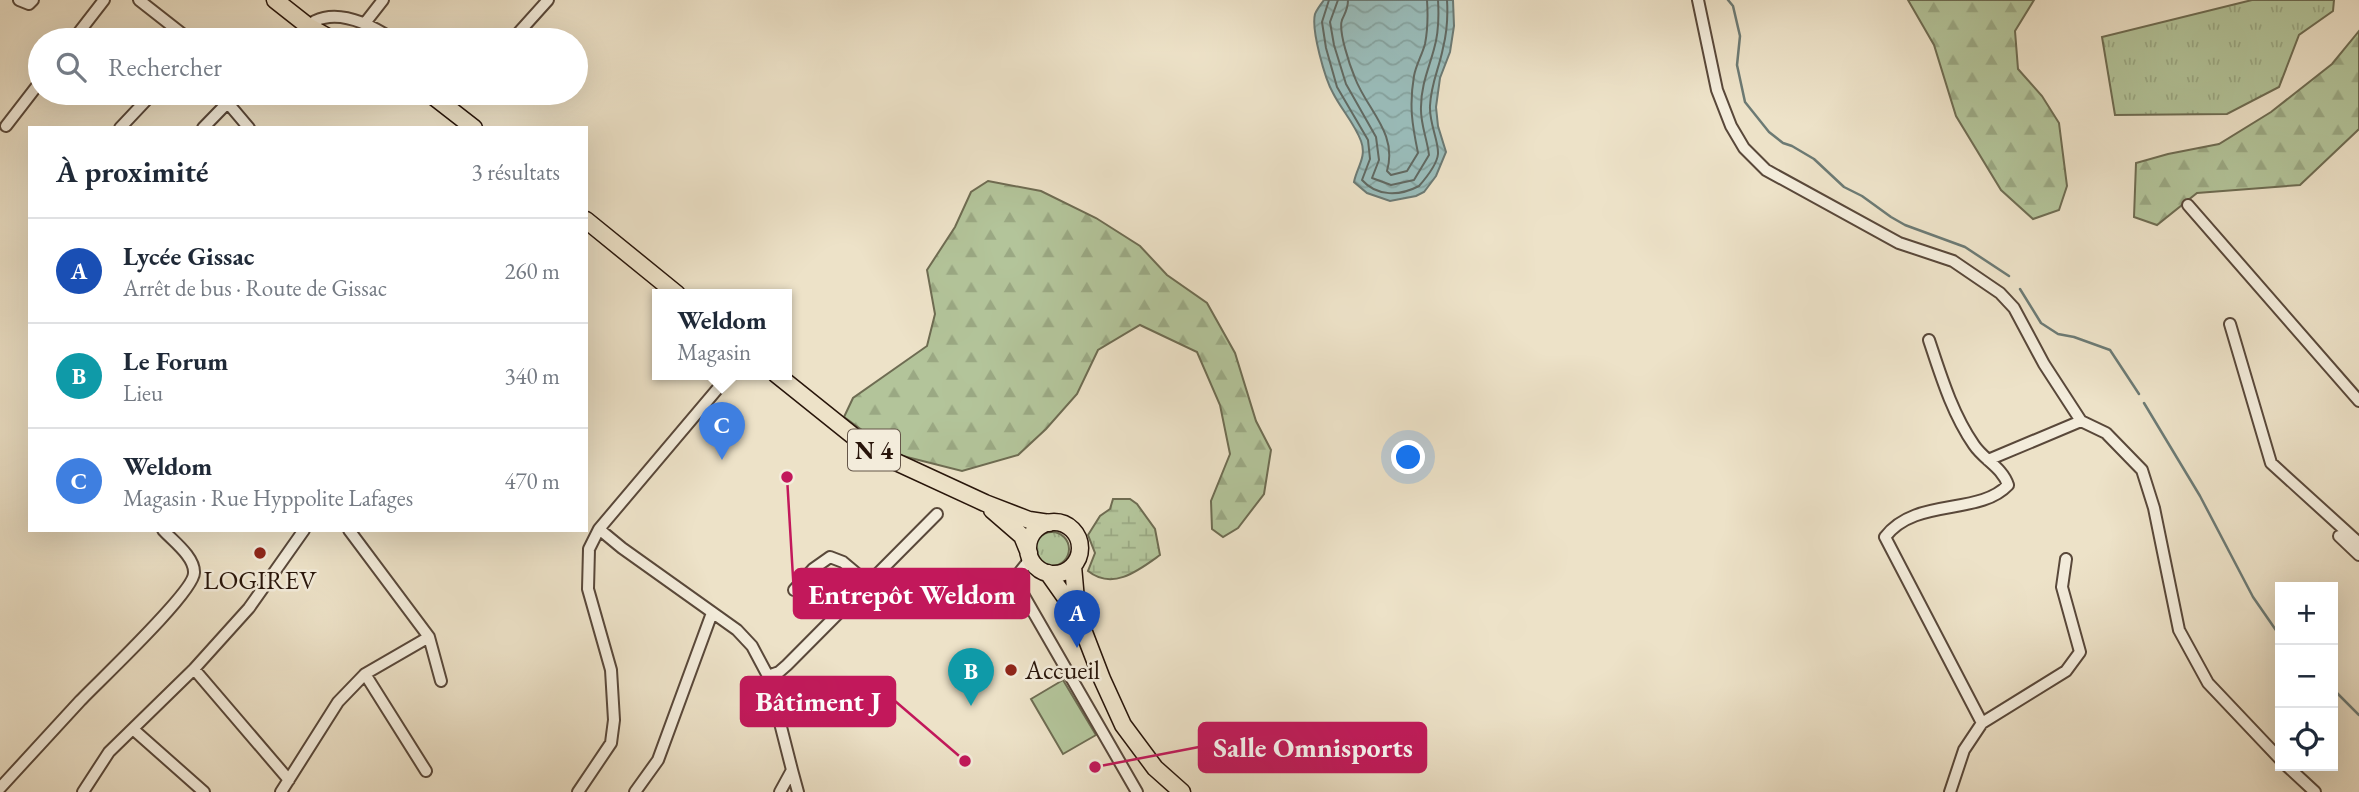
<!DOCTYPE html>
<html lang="fr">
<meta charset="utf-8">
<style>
body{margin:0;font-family:"EB Garamond",serif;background:#f2f2f3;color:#1f2937}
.controls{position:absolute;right:21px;bottom:21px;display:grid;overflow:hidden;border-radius:0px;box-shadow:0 7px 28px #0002}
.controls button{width:63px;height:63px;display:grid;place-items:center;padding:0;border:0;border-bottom:2px solid #e0e1e3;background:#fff;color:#1f2937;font:35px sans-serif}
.you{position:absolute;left:1409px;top:458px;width:24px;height:24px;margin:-18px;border:5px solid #fff;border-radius:50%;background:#1a73e8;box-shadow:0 0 0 10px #1a73e833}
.badge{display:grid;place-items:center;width:46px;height:46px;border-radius:50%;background:#8f2418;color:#fff;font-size:23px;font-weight:700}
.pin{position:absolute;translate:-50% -58px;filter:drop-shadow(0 2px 4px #0008)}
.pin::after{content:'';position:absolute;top:37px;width:24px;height:21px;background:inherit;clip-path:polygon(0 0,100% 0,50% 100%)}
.popup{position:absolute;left:652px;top:289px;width:140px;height:91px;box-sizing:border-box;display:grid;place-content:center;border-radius:0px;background:#fff;filter:drop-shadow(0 2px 5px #0005);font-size:23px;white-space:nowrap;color:#747a83}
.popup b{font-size:26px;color:#1f2937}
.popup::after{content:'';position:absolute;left:50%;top:100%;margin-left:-14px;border:14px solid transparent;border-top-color:#fff}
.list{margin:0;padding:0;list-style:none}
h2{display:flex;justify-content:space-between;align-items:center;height:91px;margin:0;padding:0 28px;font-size:30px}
h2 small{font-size:23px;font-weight:400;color:#747a83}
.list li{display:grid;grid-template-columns:46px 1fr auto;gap:21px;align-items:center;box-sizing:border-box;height:105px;padding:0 28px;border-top:2px solid #e0e1e3}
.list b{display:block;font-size:26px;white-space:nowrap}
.list p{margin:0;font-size:23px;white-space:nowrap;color:#747a83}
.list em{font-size:23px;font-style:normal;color:#747a83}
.icon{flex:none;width:38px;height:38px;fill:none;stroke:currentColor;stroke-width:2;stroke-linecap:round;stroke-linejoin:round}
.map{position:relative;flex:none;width:2359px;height:792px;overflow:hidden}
.search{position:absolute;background:#fff;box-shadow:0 7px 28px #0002;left:28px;top:28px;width:560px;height:77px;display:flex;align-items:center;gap:18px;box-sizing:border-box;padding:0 24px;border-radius:38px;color:#747a83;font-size:26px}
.panel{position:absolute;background:#fff;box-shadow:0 7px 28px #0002;left:28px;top:126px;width:560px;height:406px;border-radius:0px}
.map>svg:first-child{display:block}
.grass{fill:url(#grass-tufts);stroke:#6e6c52;stroke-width:2}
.forest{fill:url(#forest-firs);stroke:#6e6c52;stroke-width:2}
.wetland{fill:url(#wetland-marsh);stroke:#6e6c52;stroke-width:2}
.garden{fill:#b3c49a;stroke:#6e6c52;stroke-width:2}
.water{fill:url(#water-waves);stroke:#6c7a74;stroke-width:2}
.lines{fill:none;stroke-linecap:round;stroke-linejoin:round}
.shore{stroke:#616962;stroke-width:2}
.stream{stroke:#6c7a74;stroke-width:2.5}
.street-casing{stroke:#59483a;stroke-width:14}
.primary-casing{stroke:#28150a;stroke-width:19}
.street{stroke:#f3ecdb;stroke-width:10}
.primary{stroke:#ede2c8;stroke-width:16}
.poi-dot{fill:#8f2418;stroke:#f3ecdb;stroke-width:2.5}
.labels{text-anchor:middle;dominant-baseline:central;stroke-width:5;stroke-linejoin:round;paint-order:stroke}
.shield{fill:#f3ecdb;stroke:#655649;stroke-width:2}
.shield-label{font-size:24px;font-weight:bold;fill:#28150a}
.poi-label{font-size:26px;fill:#28150a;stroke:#f3ecdb}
.leader{fill:none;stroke:#c2185b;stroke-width:2.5}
.callout-dot{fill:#c2185b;stroke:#f3ecdb;stroke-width:2.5}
.callout{fill:#c2185b;stroke:#c2185b;stroke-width:2.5}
.callout-label{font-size:28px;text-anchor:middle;font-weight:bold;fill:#fff}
</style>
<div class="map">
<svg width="2359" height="792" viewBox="0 0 2359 792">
<defs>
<pattern id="grass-tufts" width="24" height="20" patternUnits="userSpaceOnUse" patternTransform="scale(1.75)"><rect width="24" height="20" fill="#b3c49a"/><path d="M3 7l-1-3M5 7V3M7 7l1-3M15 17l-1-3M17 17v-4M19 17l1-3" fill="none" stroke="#9aa883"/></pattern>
<pattern id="forest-firs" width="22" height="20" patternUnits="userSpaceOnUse" patternTransform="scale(1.75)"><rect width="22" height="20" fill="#b3c49a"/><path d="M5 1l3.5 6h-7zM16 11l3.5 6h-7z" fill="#9aa883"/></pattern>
<pattern id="wetland-marsh" width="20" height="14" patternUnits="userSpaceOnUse" patternTransform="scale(1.75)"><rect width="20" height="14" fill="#b3c49a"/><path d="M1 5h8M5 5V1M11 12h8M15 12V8" fill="none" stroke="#9aa883"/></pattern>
<pattern id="water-waves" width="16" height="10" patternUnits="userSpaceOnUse" patternTransform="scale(1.75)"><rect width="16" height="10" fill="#9abdbb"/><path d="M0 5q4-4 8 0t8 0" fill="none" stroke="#85a29f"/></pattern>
</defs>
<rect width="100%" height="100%" fill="#ede2c8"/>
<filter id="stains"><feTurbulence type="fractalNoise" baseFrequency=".00286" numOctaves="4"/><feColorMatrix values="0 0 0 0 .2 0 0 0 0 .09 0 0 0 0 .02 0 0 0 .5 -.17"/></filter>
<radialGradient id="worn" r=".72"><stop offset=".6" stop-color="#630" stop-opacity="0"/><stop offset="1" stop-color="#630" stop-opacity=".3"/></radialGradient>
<path class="grass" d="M 2252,0 L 2334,0 L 2333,11 L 2299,35 L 2279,87 L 2227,114 L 2115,115 L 2102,37 Z
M1035 549a17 17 0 1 1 34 0a17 17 0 1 1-34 0Z"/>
<path class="forest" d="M 1908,0 L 2034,0 L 2015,31 L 2018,69 L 2042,96 L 2059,123 L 2067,186 L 2059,210 L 2033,219 L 2001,190 L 1956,116 L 1934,45 Z
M 2359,31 L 2359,129 L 2300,185 L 2197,193 L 2157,225 L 2134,217 L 2136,163 L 2168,154 L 2219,144 L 2271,112 L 2332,64 Z
M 988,181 L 1041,191 L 1096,218 L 1140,246 L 1167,275 L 1207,303 L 1235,353 L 1256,421 L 1271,450 L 1264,494 L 1238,528 L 1223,537 L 1212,529 L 1211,501 L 1230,454 L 1220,405 L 1197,352 L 1140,325 L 1098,350 L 1077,394 L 1046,429 L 1018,455 L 962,471 L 895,454 L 844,417 L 853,398 L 927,346 L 935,314 L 927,270 L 955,227 L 971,192 Z"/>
<path class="wetland" d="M 1113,499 L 1130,499 L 1137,504 L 1155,529 L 1160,555 C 1139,570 1113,591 1088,571 L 1095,553 L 1088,535 L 1100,516 L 1110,509 Z"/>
<path class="garden" d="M 1063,680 L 1096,735 L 1063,754 L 1031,699 Z"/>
<path class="water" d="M 1324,0 L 1453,0 L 1454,26 L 1450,52 L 1440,78 L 1436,107 L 1438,126 L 1446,152 L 1436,176 L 1424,192 L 1416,196 L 1390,201 L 1367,193 L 1354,182 C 1357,167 1367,157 1361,141 C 1355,124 1341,109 1333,93 C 1325,79 1311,30 1315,14 C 1317,9 1321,4 1324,0 Z"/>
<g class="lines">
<path class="shore" d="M 1329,0 L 1322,22 L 1326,48 L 1337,87 L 1368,140 L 1370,159 L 1362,180 C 1377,197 1400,196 1419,186 C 1426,178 1437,165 1438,154 C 1439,142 1429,123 1430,106 C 1431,83 1439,69 1443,48 C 1447,32 1448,16 1447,0
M 1338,0 L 1330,22 L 1334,45 L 1346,84 L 1376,137 L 1379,160 L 1372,178 L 1391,185 L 1414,180 L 1429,155 C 1427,138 1420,123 1421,107 C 1421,85 1429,68 1434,49 C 1439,32 1439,16 1438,0
M 1348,0 C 1348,9 1345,13 1342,20 C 1338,31 1350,66 1355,78 C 1367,110 1398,133 1387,171 L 1391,175 L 1407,171 L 1418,153 C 1412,124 1409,105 1414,76 C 1416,65 1422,55 1425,44 C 1428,29 1428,15 1427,0"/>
<path class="stream" d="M 1728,0 L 1733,6 L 1740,36 L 1737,65 L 1745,102 L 1769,132 L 1783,143 L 1792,146 L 1814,159 L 1844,187 L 1862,196 L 1891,217 L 1905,225 L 1965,247 L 2009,276
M 2020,289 L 2041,323 L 2058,334 L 2074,337 L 2110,350 L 2139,394
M 2144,403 L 2200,496 L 2253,597 L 2280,636
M 2333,689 L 2359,715"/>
<g class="street-casing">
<path id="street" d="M 19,0 L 29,4 L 33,0
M 139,0 L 190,40
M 1698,0 L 1717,90 L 1731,126 L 1744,148 L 1766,170 L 1899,243 L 1953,261 L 2000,293 L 2014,308 L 2044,364 L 2081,421 L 2106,433 L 2142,470 L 2154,508 L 2179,630 L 2208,683 L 2280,759
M 365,23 L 383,0
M 73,40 L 104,0
M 293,40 C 300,34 307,26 315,21 C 340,9 373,26 394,40
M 512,40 L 548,0
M 227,102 L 249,128
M 6,126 L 40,82
M 120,128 L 153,93
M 203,128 L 237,93
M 2188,205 L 2359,401
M 2230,324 L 2271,463 L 2359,543
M 1929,340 C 1941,376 1952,413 1974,445 C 1984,460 2002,467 2008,485 C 1979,516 1915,497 1885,537 L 1982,723
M 730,374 L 599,529 L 622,548 L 737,630 L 752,646 L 768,676 L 792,770 L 780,792
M 1988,460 L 2081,421
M 349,530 L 429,637 L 441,681
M 2339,536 L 2359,555
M 1031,558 L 1015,578 L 1020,589 L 1137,792
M 794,590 L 813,569 L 830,557 L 843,562 L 868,583
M 194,669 L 289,780
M 365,674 L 426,771
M 768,676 L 779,672 L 787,665 L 937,514
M 134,730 L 204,792
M 2287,766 L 2315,792
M 792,770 L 798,792
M 0,788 C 27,759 53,730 80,701 C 99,681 194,592 194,573 C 195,557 173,541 163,530
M 83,792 L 109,752 L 194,669 L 249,608 L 304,530
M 281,792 L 338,702 L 365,674 L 429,637
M 578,792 L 611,743 L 614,720 L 611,670 L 588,589 L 589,549 L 599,529
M 635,792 L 658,760 L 712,613
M 1950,792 L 1964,750 L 1982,723 L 2066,671 L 2080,652 L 2062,587 L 2066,559"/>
</g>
<g class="primary-casing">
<path id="primary" d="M 275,0 L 308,26 L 333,40
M 429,93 L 474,128
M 586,220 L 677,294
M 776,374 L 857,439 L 881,455 L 985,503 L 1029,520 L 1049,523
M 992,510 L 1022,536 L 1029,553
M1028 548a26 26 0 1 1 52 0a26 26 0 1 1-52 0Z
M 1073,566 L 1077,611
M 1048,573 L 1077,614 L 1102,679 L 1123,725 L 1155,768 L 1182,792"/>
</g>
<use href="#street" class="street"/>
<use href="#primary" class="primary"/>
</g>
<g class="poi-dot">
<circle cx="260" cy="553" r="7"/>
<circle cx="1011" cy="670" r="7"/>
</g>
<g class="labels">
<rect class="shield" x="848" y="429.5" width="52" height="41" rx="5"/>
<g class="shield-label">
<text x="874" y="450">N 4</text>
</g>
<g class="poi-label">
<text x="260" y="580">LOGIREV</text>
<text x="1025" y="670" text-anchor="start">Accueil</text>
</g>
</g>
<path class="leader" d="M787 477L794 594M965 761L895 701M1095 767L1199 747"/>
<g class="callout-dot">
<circle cx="787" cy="477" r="7"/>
<circle cx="965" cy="761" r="7"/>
<circle cx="1095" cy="767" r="7"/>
</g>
<g class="callout">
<rect x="794" y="569" width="235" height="49" rx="7"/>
<rect x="741" y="677" width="154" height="49" rx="7"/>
<rect x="1199" y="723" width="227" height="49" rx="7"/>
</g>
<g class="callout-label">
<text x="912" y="604">Entrepôt Weldom</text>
<text x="818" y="711">Bâtiment J</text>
<text x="1313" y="757">Salle Omnisports</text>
</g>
<rect width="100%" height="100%" filter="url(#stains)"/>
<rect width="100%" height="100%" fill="url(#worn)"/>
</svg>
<div class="controls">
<button>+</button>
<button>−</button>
<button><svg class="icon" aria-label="locate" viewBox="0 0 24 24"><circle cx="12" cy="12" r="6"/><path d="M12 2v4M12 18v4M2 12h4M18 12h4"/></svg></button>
</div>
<div class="you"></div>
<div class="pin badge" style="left:1077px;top:648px;background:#1a4fb4">A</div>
<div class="pin badge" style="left:971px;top:706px;background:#0f9aa8">B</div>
<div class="pin badge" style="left:722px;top:460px;background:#3f7fe0">C</div>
<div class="popup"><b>Weldom</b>Magasin</div>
<div class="search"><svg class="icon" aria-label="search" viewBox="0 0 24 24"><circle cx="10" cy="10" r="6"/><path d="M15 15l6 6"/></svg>Rechercher</div>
<section class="panel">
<h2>À proximité<small>3 résultats</small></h2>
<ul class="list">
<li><span class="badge" style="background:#1a4fb4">A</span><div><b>Lycée Gissac</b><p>Arrêt de bus · Route de Gissac</p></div><em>260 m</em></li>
<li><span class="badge" style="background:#0f9aa8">B</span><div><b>Le Forum</b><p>Lieu</p></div><em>340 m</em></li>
<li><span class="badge" style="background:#3f7fe0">C</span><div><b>Weldom</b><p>Magasin · Rue Hyppolite Lafages</p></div><em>470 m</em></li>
</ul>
</section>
</div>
